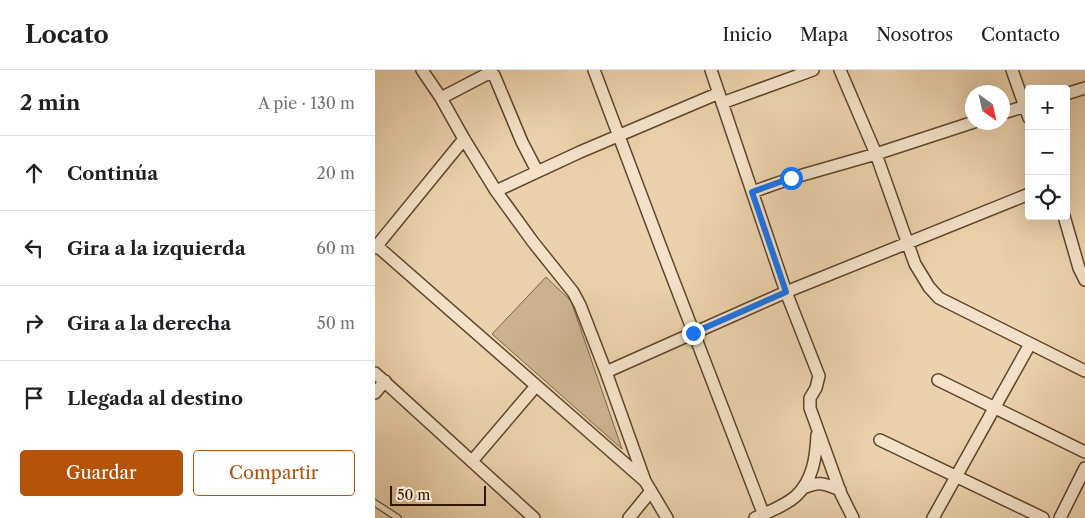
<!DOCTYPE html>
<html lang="es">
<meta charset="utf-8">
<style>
body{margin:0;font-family:"Libre Caslon Text",serif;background:#f2f2f2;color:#202124}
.controls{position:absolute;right:15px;top:15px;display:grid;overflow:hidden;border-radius:5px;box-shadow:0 5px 20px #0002}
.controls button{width:45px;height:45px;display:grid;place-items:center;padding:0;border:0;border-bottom:1px solid #e0e0e0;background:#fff;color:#202124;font:25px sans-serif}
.compass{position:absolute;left:590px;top:15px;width:45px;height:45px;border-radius:50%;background:#fff;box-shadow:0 5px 20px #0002;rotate:146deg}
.scale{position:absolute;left:15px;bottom:12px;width:96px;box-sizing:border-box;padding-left:5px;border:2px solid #321602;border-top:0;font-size:14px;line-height:18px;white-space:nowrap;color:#321602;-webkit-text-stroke:4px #f3e2c9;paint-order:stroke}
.stop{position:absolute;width:15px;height:15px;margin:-11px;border:4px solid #1a73e8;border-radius:50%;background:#fff}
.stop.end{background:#1a73e8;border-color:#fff;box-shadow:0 1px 5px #0008}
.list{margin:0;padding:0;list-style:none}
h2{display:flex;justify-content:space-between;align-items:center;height:65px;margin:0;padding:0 20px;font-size:21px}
h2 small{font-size:16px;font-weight:400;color:#757577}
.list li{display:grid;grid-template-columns:32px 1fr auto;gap:15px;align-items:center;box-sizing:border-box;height:75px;padding:0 20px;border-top:1px solid #e0e0e0}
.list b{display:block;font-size:19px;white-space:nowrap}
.list em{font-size:16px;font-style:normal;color:#757577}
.actions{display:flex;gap:10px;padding:15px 20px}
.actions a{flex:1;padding:11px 0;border:1px solid #b45309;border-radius:5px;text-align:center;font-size:18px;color:#b45309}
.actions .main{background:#b45309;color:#fff}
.icon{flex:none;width:28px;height:28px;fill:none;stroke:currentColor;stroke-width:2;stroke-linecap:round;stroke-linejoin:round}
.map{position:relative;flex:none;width:710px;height:448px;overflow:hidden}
header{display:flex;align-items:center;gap:30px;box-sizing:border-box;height:70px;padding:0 25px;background:#fff;border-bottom:1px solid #e0e0e0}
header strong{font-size:24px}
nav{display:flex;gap:28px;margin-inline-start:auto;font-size:18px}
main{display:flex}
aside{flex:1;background:#fff}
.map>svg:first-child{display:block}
.green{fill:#ccb28f;stroke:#7f6448}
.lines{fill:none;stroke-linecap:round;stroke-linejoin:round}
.service-casing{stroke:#60452c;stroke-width:8}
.minor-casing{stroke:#60452c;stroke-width:14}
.service{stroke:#f3e2c9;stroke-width:5.5}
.minor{stroke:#f3e2c9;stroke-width:11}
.route{stroke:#1a73e8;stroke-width:6}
</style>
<header>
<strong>Locato</strong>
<nav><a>Inicio</a><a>Mapa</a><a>Nosotros</a><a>Contacto</a></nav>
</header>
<main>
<aside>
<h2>2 min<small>A pie · 130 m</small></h2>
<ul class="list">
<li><svg class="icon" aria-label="ahead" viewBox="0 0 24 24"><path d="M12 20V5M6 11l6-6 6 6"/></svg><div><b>Continúa</b></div><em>20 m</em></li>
<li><svg class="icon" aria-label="left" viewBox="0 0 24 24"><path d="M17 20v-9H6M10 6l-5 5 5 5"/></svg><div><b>Gira a la izquierda</b></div><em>60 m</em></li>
<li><svg class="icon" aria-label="right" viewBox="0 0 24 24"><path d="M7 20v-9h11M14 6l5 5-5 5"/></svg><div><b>Gira a la derecha</b></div><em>50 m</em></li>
<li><svg class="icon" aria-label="arrive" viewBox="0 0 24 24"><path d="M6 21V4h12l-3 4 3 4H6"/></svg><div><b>Llegada al destino</b></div></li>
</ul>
<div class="actions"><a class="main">Guardar</a><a>Compartir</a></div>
</aside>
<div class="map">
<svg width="710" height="448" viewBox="0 0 710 448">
<rect width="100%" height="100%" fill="#ecd2ac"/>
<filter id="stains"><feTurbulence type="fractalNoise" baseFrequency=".004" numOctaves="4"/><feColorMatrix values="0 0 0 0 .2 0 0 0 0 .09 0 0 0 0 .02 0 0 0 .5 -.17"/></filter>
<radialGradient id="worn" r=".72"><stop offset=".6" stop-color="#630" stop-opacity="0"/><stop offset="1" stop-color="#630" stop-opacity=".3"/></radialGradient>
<path class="green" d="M 171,207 L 196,231 L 247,379 L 117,264 Z"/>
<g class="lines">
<g class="service-casing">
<path id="service" d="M 0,433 L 23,448"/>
</g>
<g class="minor-casing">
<path id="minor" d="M 47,0 L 66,28 L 89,69 L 121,121 L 158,172 L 198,222 L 205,235 L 231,302 L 270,411
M 219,0 L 288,183 L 390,448
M 336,0 L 411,222 L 444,306 L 441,318 L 435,328 L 435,338 L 466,424 L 478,448
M 465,0 L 501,84 L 540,194 L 554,217 L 564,228 L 710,301
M 637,0 L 654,48
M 691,24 L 710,18
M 66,28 L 114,3 L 119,5 L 147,72 L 162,101
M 347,33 L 438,0
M 628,43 L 654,35
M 121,121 L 205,82 L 344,23
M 377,122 L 417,108 L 501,84 L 599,52
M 689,146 L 704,198 L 710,210
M 2,176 L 270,411 L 292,448
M 0,178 L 89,69
M 231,302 L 411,222 L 654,124
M 0,303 L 159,448
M 563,310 L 710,382
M 0,323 L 10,311
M 505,370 L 668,448
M 97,391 L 161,316
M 428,418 C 445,411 448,413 465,420
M 254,448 L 276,421
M 380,448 C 393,442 410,436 421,426 C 438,410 441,387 442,365
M 558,448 L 655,274
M 685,448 L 710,398"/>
</g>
<use href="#service" class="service"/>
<use href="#minor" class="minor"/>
</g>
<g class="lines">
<path class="route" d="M 318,263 L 411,222 L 377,122 L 416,108"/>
</g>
<rect width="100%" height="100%" filter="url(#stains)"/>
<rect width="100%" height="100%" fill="url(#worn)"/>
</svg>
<div class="controls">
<button>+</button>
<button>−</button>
<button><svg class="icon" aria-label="locate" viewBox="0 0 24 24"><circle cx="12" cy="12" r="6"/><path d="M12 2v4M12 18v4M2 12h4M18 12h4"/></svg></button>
</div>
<svg class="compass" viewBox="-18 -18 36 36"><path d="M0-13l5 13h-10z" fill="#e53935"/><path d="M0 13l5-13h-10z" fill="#757577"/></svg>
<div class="scale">50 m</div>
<div class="stop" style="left:416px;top:108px"></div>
<div class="stop end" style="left:318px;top:263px"></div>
</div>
</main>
